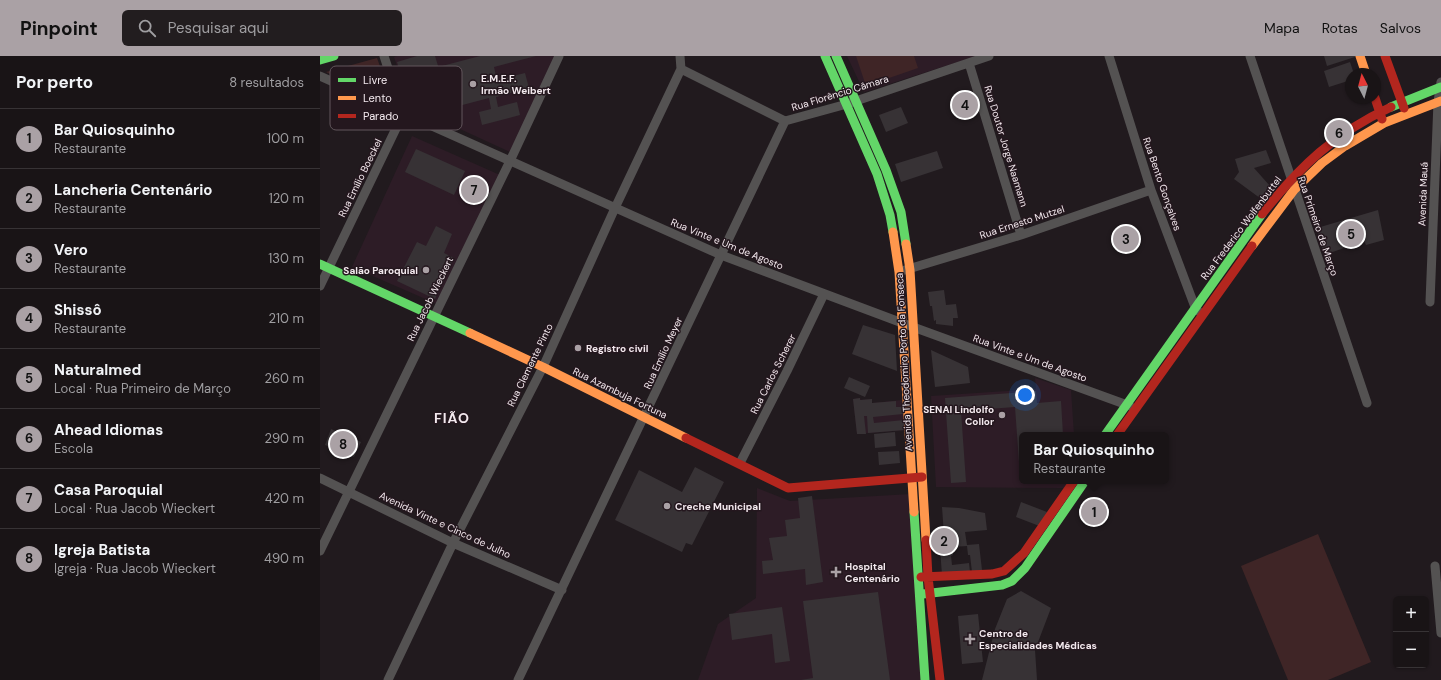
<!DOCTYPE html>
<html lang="pt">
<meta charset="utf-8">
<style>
body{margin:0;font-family:"DM Sans",sans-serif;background:#221d1f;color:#f1f3f6}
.controls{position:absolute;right:12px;bottom:12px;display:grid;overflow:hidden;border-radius:6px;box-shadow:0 1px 3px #0004}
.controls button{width:36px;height:36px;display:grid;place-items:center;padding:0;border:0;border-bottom:1px solid #373335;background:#191416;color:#f1f3f6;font:20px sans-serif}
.compass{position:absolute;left:1025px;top:12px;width:36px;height:36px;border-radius:50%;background:#191416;box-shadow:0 1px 3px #0004;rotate:354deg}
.you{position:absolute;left:705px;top:339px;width:14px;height:14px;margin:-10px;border:3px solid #fff;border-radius:50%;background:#1a73e8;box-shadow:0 0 0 6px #1a73e833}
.badge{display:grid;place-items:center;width:26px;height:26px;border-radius:50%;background:#aaa1a5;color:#111;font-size:13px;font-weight:700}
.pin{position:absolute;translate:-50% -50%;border:2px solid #fff;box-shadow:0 1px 4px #0006}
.popup{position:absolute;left:699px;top:376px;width:150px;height:52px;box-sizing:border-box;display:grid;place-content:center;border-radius:6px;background:#191416;filter:drop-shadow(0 1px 3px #0005);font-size:13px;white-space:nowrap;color:#9f9ea1}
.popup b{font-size:15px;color:#f1f3f6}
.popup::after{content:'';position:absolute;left:50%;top:100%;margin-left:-8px;border:8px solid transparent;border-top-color:#191416}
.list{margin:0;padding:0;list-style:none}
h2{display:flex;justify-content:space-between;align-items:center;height:52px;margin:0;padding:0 16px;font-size:17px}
h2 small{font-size:13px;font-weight:400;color:#9f9ea1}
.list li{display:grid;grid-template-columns:26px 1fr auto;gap:12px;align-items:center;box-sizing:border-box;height:60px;padding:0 16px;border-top:1px solid #373335}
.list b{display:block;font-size:15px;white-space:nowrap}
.list p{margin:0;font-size:13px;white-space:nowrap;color:#9f9ea1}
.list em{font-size:13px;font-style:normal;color:#9f9ea1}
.icon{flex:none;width:22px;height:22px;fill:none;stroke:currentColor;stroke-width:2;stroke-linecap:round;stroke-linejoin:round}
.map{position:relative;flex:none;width:1121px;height:624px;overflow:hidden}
header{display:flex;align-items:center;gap:24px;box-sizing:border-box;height:56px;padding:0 20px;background:#aaa1a5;color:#111}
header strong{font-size:19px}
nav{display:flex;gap:22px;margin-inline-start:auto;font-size:14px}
.search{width:280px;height:36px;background:#221d1f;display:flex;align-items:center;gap:10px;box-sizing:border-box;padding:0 14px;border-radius:6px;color:#9f9ea1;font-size:15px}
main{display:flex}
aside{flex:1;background:#191416}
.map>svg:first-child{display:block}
.built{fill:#2d1c26}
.green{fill:#3f2526}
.building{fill:#373235}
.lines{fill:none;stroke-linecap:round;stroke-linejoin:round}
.street{stroke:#545252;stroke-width:9}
.fast{stroke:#63d668;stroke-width:9}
.slow{stroke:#ff974d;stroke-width:9}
.jam{stroke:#b3261e;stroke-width:9}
.poi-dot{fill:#aaa1a5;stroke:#24171e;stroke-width:1.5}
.labels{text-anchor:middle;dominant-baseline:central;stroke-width:3;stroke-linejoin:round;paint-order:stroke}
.poi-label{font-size:10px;font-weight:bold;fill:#f3e9ee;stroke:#24171e;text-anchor:start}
.street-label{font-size:10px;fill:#f3e9ee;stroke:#24171e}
.district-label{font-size:14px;font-weight:bold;letter-spacing:1px;fill:#f3e9ee;stroke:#24171e}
.key{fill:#24171e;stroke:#62565c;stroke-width:1}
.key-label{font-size:11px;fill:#f3e9ee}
</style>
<header>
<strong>Pinpoint</strong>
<div class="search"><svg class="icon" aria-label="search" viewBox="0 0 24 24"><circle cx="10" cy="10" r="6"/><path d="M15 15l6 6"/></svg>Pesquisar aqui</div>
<nav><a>Mapa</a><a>Rotas</a><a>Salvos</a></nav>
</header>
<main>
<aside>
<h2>Por perto<small>8 resultados</small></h2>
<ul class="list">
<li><span class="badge">1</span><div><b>Bar Quiosquinho</b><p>Restaurante</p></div><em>100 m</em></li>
<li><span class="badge">2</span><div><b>Lancheria Centenário</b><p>Restaurante</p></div><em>120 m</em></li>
<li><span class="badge">3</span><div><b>Vero</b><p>Restaurante</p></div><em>130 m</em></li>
<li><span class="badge">4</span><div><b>Shissô</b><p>Restaurante</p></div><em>210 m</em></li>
<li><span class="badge">5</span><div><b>Naturalmed</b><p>Local · Rua Primeiro de Março</p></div><em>260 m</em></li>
<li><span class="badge">6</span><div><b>Ahead Idiomas</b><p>Escola</p></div><em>290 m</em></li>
<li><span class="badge">7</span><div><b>Casa Paroquial</b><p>Local · Rua Jacob Wieckert</p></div><em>420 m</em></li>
<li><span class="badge">8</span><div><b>Igreja Batista</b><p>Igreja · Rua Jacob Wieckert</p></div><em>490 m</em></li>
</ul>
</aside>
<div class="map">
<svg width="1121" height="624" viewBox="0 0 1121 624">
<rect width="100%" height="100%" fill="#211a1e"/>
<path class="built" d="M 77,0 L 237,0 L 190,96 L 90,50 L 74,1 Z
M 527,0 L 657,0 L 544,36 Z
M 92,80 L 180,119 L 117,248 L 32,211 Z
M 715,322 L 751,334 L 754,379 L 702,379 L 702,425 L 749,425 L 744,432 L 616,431 L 611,340 L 716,333 Z
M 540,342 L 541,344 L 552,343 L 552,347 L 582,344 L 585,374 L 537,378 L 533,343 Z
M 437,432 L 470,445 L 591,438 L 601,624 L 378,624 L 398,568 L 436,542 Z"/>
<path class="green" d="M 536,0 L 594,0 L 598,12 L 546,30 Z
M 57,2 L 74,49 L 6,16 Z
M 998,478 L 1051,606 L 1008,624 L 968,624 L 921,510 Z"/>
<path class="building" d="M 97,0 L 115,0 L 127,39 L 90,50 L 77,6 Z
M 160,0 L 216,0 L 174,11 L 177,24 L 205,17 L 209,32 L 176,41 L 178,51 L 197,46 L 200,59 L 162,69 L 159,56 L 171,53 L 169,42 L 131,52 L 128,38 L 137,36 L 133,22 L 125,24 L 122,10 Z
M 1004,0 L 1038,0 L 1007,10 Z
M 1030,6 L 1034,18 L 1031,18 L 1031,24 L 1009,31 L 1004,15 Z
M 641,36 L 642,38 L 647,36 L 654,59 L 639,64 L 635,52 L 637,51 L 633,38 Z
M 581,51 L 588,67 L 566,76 L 559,59 Z
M 96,93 L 145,115 L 134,139 L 85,116 Z
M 946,94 L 951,107 L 934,112 L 957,138 L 948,148 L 914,123 L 919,116 L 915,103 Z
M 617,95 L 623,112 L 581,126 L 575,108 Z
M 152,119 L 166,126 L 156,148 L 143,142 Z
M 1058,154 L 1064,184 L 1046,189 L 1044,185 L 1004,199 L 997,172 Z
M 116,170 L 132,178 L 124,197 L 134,202 L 115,243 L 77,225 L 97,186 L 106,190 Z
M 624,234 L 626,249 L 636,248 L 638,262 L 633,262 L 633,270 L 616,268 L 616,264 L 614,265 L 612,250 L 610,250 L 608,236 Z
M 543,269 L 575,279 L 577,315 L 532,298 Z
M 611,294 L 648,311 L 650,327 L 615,331 Z
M 529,321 L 550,330 L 545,341 L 524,332 Z
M 716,335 L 717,347 L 741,345 L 743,379 L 702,379 L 702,420 L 700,420 L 695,351 L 641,355 L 646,426 L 631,427 L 625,342 Z
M 540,342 L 540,344 L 552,343 L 552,347 L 576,345 L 576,351 L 583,351 L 583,358 L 553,361 L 554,367 L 584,364 L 585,374 L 548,377 L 547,360 L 544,360 L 546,378 L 537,378 L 533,343 Z
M 11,373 L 41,386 L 34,401 L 5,389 Z
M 575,376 L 576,390 L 555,392 L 554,378 Z
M 579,395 L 580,407 L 559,409 L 558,396 Z
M 375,411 L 404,426 L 372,489 L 366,487 L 362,496 L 295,464 L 319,414 L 362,436 Z
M 492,440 L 503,526 L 486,529 L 485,513 L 443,518 L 442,505 L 453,504 L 449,482 L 467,480 L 465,464 L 480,462 L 478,442 Z
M 701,446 L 727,456 L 722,471 L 696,461 Z
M 768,447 L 786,460 L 781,467 L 763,455 Z
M 622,451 L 639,452 L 665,457 L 667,474 L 645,476 L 647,489 L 659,488 L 662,514 L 652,516 L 650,499 L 648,499 L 647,490 L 632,491 L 633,499 L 631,500 L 632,509 L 649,507 L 650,516 L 622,519 L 619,479 L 624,479 Z
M 701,535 L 731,552 L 715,594 L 717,624 L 662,624 L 675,573 L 687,543 Z
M 558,536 L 570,624 L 481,624 L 493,622 L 483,545 Z
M 462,551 L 470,605 L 455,607 L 452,578 L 412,584 L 409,558 Z
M 658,558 L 663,606 L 642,608 L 638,560 Z"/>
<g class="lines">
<path class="street" d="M 789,0 L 831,134 L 875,251 L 878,255
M 930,0 L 1047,347
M 649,7 L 701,179
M 361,13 L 465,65 L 527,48 L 669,0
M 0,20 L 401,199 L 593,271 L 810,350
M 585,214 L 701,179 L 831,134
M 0,230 L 83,58 L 64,0
M 1110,246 L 1118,46 L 1121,26
M 420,407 L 467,315 L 504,238
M 0,422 L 133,487 L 242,534
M 0,495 L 190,105 L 239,0
M 1115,510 L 1121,577
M 68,624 L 133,487 L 223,311 L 295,152 L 361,13 L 360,0
M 198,624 L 465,65"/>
<path class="fast" d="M 505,0 L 557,118 L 570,159 L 573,176
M 516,0 L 566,114 L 581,156 L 586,188
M 0,4 L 14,0
M 1071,51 L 1121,31
M 0,208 L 150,277
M 785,379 L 942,158
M 594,456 L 605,624
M 603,538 L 682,529 L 692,525 L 705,512 L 765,425"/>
<path class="slow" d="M 1040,0 L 1046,18
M 573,176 L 579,216 L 594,456
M 586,188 L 590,214 L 606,484
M 932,190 L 974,134 L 1002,107 L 1025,90 L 1064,67 L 1121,45
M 150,277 L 223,311 L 366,382"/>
<path class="jam" d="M 1065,0 L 1084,52
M 1055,42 L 1062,63
M 942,158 C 980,110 1015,77 1071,51
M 797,379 L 932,190
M 366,382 L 468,432 L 602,421
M 606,484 L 608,521 L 620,624
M 601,521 L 672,518 L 684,515 L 704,497 L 754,425"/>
</g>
<g class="poi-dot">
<circle cx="153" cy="28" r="4"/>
<circle cx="106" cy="214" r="4"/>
<circle cx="258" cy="292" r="4"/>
<circle cx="682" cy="359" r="4"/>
<circle cx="347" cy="450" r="4"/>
<path d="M514 510h4v4h4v4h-4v4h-4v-4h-4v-4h4z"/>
<path d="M648 577h4v4h4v4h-4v4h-4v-4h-4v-4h4z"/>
</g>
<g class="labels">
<g class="poi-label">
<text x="161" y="22">E.M.E.F.<tspan x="161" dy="12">Irmão Weibert</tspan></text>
<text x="98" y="214" text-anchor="end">Salão Paroquial</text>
<text x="266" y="292">Registro civil</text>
<text x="674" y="353" text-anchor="end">SENAI Lindolfo<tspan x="674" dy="12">Collor</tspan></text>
<text x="355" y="450">Creche Municipal</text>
<text x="525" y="510">Hospital<tspan x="525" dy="12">Centenário</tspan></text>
<text x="659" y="577">Centro de<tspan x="659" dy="12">Especialidades Médicas</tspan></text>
</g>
<g class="street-label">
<text transform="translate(520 37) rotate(-17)">Rua Florêncio Câmara</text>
<text transform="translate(686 90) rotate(73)">Rua Doutor Jorge Naamann</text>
<text transform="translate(40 122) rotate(-64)">Rua Emílio Boeckel</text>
<text transform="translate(842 128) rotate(71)">Rua Bento Gonçalves</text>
<text transform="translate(1103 138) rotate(-88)">Avenida Mauá</text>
<text transform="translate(702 166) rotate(-18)">Rua Ernesto Mutzel</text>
<text transform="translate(998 170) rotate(71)">Rua Primeiro de Março</text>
<text transform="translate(921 172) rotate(-53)">Rua Frederico Wolfenbuttel</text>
<text transform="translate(407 188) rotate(22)">Rua Vinte e Um de Agosto</text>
<text transform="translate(110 243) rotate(-64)">Rua Jacob Wieckert</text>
<text transform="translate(343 297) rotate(-65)">Rua Emílio Meyer</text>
<text transform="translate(710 302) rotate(20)">Rua Vinte e Um de Agosto</text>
<text transform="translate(584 306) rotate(-93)">Avenida Theodomiro Porto da Fonseca</text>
<text transform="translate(210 309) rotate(-64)">Rua Clemente Pinto</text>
<text transform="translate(453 318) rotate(-63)">Rua Carlos Scherer</text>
<text transform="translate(300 337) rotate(26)">Rua Azambuja Fortuna</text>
<text transform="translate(125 469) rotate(25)">Avenida Vinte e Cinco de Julho</text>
</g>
<g class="district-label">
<text x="132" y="362">FIÃO</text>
</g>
</g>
<rect x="10" y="10" width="132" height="64" rx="6" class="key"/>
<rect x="18" y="22" width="18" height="4" fill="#63d668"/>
<rect x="18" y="40" width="18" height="4" fill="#ff974d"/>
<rect x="18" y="58" width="18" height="4" fill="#b3261e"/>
<g class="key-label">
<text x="43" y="28">Livre</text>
<text x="43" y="46">Lento</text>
<text x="43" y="64">Parado</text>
</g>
</svg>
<div class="controls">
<button>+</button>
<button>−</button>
</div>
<svg class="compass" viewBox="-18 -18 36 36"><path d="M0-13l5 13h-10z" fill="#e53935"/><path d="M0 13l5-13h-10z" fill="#9f9ea1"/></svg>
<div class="you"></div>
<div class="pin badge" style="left:774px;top:456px">1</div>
<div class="popup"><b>Bar Quiosquinho</b>Restaurante</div>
<div class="pin badge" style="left:624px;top:485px">2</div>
<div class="pin badge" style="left:806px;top:183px">3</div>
<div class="pin badge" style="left:645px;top:49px">4</div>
<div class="pin badge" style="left:1031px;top:178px">5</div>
<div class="pin badge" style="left:1019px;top:77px">6</div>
<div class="pin badge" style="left:154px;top:134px">7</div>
<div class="pin badge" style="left:23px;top:388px">8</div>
</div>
</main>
